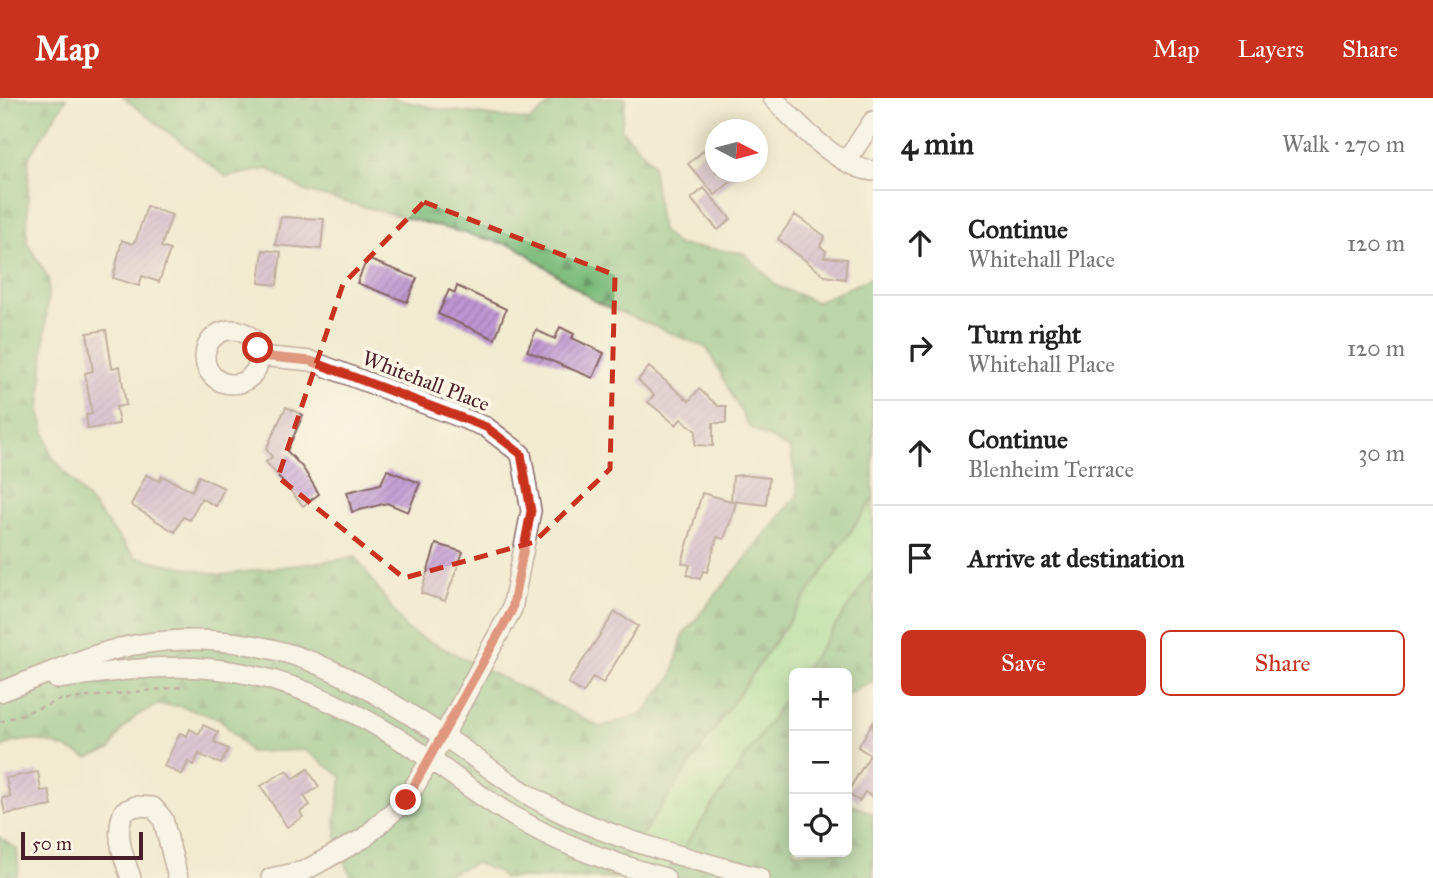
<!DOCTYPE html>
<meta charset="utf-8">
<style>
body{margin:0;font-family:"IM FELL Great Primer",serif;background:#f2f2f2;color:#222}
.controls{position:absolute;right:21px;bottom:21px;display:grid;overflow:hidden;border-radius:10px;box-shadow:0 4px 18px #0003}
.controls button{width:63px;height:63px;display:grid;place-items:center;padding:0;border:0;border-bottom:2px solid #e0e0e0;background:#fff;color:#222;font:35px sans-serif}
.compass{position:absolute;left:705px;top:21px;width:63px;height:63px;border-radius:50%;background:#fff;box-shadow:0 4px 18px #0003;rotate:96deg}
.scale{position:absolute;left:21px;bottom:18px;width:122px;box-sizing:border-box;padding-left:7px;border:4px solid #4a1f2b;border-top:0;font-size:19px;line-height:24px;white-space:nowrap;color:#4a1f2b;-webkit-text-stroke:5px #fcf5e5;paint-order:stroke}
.stop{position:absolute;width:21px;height:21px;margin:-16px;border:5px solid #c8321e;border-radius:50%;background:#fff}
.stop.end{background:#c8321e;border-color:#fff;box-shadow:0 2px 7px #0008}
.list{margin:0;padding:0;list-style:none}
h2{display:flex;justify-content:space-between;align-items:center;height:91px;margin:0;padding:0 28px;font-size:30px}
h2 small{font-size:23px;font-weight:400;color:#767676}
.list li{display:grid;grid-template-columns:46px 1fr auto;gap:21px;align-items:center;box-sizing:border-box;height:105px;padding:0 28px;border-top:2px solid #e0e0e0}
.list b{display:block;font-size:26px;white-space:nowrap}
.list p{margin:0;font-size:23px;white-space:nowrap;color:#767676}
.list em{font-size:23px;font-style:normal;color:#767676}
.actions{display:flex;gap:14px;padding:21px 28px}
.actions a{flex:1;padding:16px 0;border:2px solid #c8321e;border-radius:10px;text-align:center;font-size:24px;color:#c8321e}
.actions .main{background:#c8321e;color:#fff}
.icon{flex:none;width:38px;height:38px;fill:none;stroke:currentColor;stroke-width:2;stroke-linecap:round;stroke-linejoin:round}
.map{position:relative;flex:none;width:873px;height:780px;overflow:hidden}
header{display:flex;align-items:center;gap:42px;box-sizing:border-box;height:98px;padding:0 35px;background:#c8321e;color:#fff}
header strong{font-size:33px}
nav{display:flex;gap:38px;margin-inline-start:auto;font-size:24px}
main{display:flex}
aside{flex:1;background:#fff}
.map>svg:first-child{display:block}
.grass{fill:url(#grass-tufts);stroke:#727d5e;stroke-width:2}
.forest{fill:url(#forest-firs);stroke:#626d54;stroke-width:2}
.building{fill:url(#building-hatch)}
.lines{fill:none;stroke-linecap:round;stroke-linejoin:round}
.minor-casing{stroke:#856665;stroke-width:22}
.path{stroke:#856665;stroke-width:2.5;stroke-dasharray:5 5;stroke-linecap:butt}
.minor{stroke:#fff;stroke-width:19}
.route{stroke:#c8321e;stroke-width:9}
.marked{fill:none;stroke:#c8321e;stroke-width:5;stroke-dasharray:14 9;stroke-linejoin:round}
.labels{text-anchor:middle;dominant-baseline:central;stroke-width:7;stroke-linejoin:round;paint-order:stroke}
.street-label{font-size:21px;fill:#4a1f2b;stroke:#fcf5e5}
</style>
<header>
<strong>Map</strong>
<nav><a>Map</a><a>Layers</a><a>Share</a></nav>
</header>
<main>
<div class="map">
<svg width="873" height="780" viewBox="0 0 873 780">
<defs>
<pattern id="grass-tufts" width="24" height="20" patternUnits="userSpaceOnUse" patternTransform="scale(1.75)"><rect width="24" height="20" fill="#99db92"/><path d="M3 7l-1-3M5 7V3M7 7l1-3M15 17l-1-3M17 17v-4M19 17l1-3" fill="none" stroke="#85bc7e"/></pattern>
<pattern id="forest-firs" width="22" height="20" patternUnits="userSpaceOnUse" patternTransform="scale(1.75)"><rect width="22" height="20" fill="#7abb7c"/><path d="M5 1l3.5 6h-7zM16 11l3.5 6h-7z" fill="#669766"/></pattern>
<pattern id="building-hatch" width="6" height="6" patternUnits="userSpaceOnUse" patternTransform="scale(1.75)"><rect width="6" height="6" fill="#bf96d3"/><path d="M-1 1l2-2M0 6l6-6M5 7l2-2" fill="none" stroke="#9d7aab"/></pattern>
</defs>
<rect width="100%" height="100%" fill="#fcf5e5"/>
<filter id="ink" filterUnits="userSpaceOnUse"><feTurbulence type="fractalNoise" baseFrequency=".0143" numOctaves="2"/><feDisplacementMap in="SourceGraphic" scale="14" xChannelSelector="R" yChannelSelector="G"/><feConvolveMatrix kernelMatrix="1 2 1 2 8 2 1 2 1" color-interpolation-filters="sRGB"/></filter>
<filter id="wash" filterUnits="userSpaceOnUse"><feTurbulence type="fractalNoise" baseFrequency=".00686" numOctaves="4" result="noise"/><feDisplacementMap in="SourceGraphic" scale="28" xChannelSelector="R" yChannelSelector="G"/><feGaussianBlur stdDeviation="1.57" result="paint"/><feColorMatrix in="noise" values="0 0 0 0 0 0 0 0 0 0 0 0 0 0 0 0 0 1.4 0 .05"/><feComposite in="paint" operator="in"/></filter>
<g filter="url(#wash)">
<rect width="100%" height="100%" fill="#f2ebd0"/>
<path class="grass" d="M 873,401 L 873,473 L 803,575 L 794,575 L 794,588 L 663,780 L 612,780 Z"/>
<path class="forest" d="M 0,0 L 67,0 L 29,59 L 27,144 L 49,181 L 40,314 L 51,357 L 135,459 L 221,477 L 356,459 L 407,532 L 600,629 L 642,616 L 672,579 L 683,537 L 798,396 L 790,351 L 749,329 L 707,250 L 596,204 L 517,149 L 307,94 L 268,71 L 226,79 L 124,0 L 391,0 L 440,11 L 530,23 L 557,0 L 626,0 L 621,31 L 652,64 L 661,132 L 677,147 L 744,155 L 777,188 L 816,204 L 873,179 L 873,401 L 612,780 L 503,780 L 498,774 L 476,765 L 438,780 L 352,780 L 338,748 L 335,724 L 342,679 L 305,652 L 250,654 L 220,621 L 179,608 L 157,607 L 136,618 L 121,633 L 110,652 L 88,660 C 58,647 32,633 0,650 Z
M 873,473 L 873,584 L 847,597 L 847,575 L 803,575 Z
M 794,588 L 794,754 L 847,754 L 847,704 L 873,716 L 873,780 L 663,780 Z
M 0,739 L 17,751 L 19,773 L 15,780 L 0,780 Z"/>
<g id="blocks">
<path class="building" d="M 716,42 L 716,74 L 742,74 L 715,97 L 688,66 Z
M 704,90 L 731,121 L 718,132 L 691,101 Z
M 147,108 L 172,117 L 161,149 L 170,152 L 159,184 L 142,178 L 139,188 L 113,180 L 122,142 L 132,146 L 136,142 Z
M 795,117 L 825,138 L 820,148 L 826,153 L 824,159 L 847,161 L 845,181 L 825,178 L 778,141 Z
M 281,119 L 324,121 L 321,151 L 275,147 Z
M 263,152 L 281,154 L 277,187 L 259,185 Z
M 367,161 L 417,180 L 407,204 L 357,185 Z
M 457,188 L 506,211 L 495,241 L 438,216 L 449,192 L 455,195 Z
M 560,229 L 574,236 L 572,240 L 604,255 L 593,280 L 527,253 L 536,232 L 555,241 Z
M 106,232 L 112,270 L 120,268 L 126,307 L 116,309 L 119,326 L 88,331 L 86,317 L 92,316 L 85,275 L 93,273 L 87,235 Z
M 649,269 L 689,303 L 699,291 L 718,308 L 726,308 L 726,325 L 713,325 L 713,348 L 695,347 L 696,333 L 681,321 L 676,327 L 648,304 L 654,297 L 638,282 Z
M 286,309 L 303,317 L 287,353 L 303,370 L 319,396 L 303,408 L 266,364 L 272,359 L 266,351 Z
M 387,372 L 420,385 L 408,414 L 387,405 L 352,414 L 347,394 L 381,386 Z
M 146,377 L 159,383 L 162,378 L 192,393 L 199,378 L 224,390 L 216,408 L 201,400 L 190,422 L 183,419 L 175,434 L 131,407 Z
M 743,377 L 769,380 L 766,407 L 732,403 L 736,404 L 732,419 L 724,441 L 717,439 L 707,474 L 703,473 L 700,481 L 687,477 L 690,467 L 682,465 L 702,395 L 731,403 L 733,378 Z
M 436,446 L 463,454 L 445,503 L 421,495 Z
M 615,514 L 638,528 L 603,585 L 593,579 L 583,595 L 568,585 Z
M 873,625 L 873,699 L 865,694 L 859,703 L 847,695 L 870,657 L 858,649 Z
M 203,627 L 218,634 L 214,644 L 228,651 L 221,666 L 199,656 L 194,667 L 188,664 L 182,677 L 164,668 L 180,635 L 187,638 L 190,631 L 199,636 Z
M 308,671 L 319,689 L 304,698 L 310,707 L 300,714 L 303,719 L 287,729 L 261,688 L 287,672 L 293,681 Z
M 38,674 L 41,693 L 49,692 L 52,708 L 5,716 L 2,700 L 10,699 L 6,680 Z"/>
</g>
</g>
<g filter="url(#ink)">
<use href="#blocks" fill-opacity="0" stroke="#856665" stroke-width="2"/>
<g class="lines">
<g class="minor-casing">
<path id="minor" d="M 773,0 C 797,25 837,69 873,73
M 847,62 L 873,23
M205 259a27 27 0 1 1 54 0a27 27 0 1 1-54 0Z
M 260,258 L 311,263 L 486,329 L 521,356 L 531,413 L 512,511 L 431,661 L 406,702 L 364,740 L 304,773 L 271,780
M 57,581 C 117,573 176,563 237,574 C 308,586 375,623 434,664 C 460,682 485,702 513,718 C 561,747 611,765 665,780
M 0,594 C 33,582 65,567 99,556 C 160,536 235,538 296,558 C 348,575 399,610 445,639 C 474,658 502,681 532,699 C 603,740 682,758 760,780
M 131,780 C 123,757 114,736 124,713 L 136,708 L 153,709 L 163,721 L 178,780"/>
</g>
<path class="path" d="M 0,624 L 61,602 L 181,589"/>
<use href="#minor" class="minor"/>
</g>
</g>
<g class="lines" filter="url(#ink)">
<path class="route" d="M 258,250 L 260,258 L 311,263 L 486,329 L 521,356 L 531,413 L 512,512 L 406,702"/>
</g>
<path d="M0 0H873V780H0ZM 424,104 L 615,177 L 610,371 L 534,444 L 404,480 L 278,379 L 343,186 Z" fill="#f2ebd0" fill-opacity=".55" fill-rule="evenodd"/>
<path class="marked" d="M 424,104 L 615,177 L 610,371 L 534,444 L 404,480 L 278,379 L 343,186 Z"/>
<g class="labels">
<g class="street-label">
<text transform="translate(426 283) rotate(21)">Whitehall Place</text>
</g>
</g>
</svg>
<div class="controls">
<button>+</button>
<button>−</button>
<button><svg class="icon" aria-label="locate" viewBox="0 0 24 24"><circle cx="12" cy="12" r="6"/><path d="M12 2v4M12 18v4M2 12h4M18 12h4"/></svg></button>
</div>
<svg class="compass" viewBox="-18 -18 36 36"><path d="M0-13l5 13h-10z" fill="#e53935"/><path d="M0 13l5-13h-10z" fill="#767676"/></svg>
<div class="scale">50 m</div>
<div class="stop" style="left:258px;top:250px"></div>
<div class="stop end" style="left:406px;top:702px"></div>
</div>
<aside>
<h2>4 min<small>Walk · 270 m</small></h2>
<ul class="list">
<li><svg class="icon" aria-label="ahead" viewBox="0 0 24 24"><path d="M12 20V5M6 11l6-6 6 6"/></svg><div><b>Continue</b><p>Whitehall Place</p></div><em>120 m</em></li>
<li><svg class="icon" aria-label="right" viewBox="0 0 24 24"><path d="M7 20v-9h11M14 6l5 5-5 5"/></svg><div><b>Turn right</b><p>Whitehall Place</p></div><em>120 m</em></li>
<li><svg class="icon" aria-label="ahead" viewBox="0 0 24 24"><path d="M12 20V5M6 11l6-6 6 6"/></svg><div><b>Continue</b><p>Blenheim Terrace</p></div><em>30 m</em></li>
<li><svg class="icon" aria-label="arrive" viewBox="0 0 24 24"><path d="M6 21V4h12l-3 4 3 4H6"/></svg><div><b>Arrive at destination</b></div></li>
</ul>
<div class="actions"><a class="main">Save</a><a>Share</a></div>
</aside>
</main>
